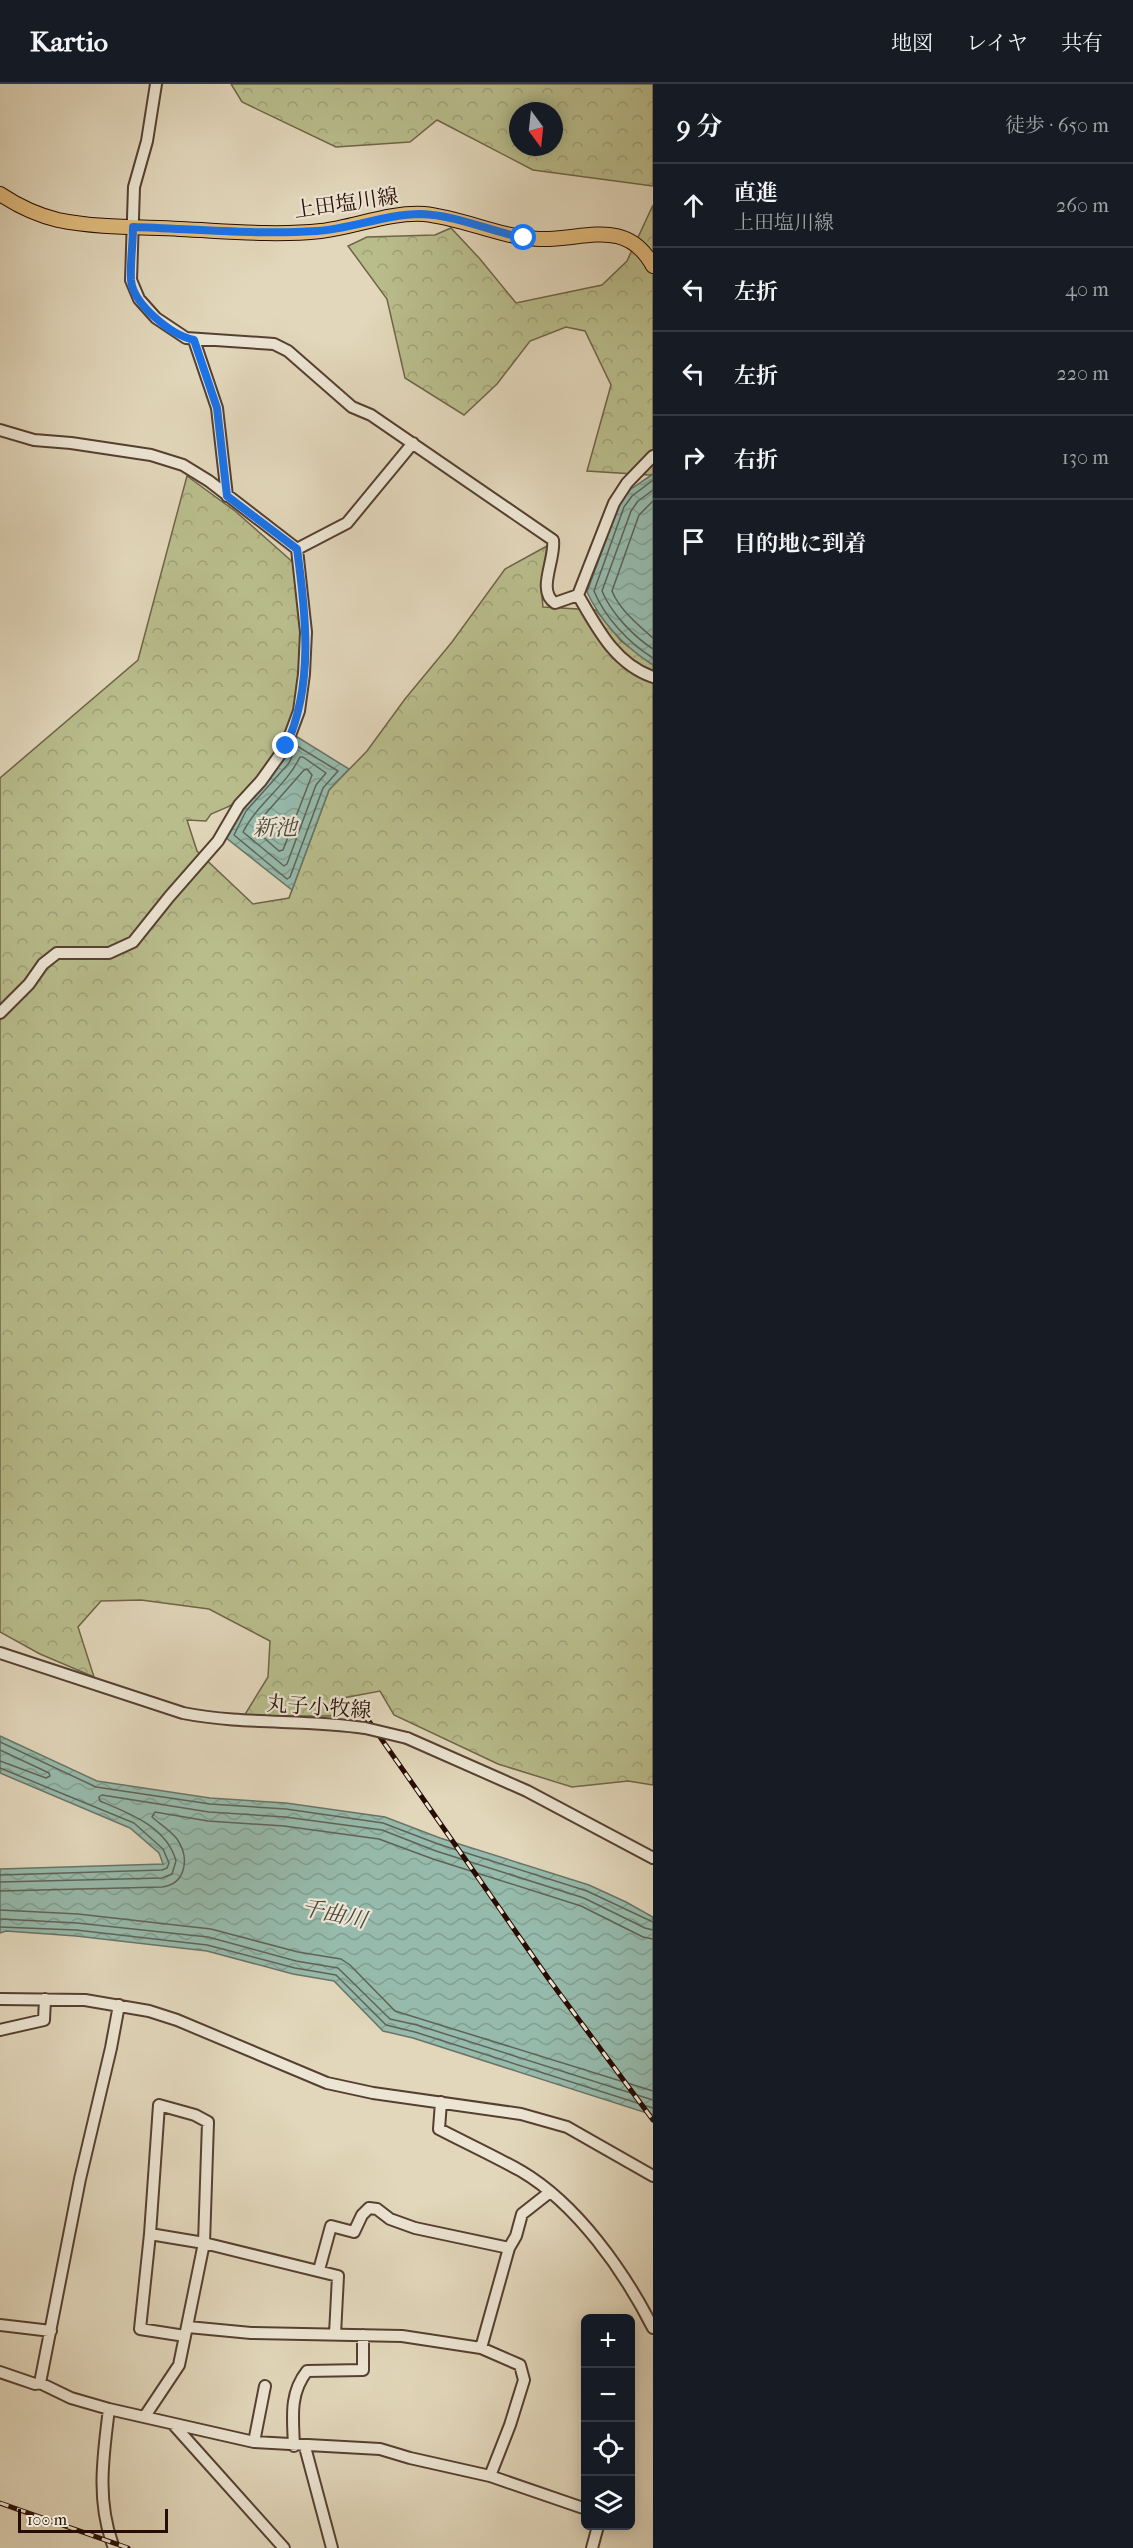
<!DOCTYPE html>
<html lang="ja">
<meta charset="utf-8">
<style>
body{margin:0;font-family:"IM FELL French Canon","Noto Serif JP",serif;background:#242831;color:#f1f3f6}
.controls{position:absolute;right:18px;bottom:18px;display:grid;overflow:hidden;border-radius:9px;box-shadow:0 3px 15px #0003}
.controls button{width:54px;height:54px;display:grid;place-items:center;padding:0;border:0;border-bottom:2px solid #363941;background:#171b24;color:#f1f3f6;font:30px sans-serif}
.compass{position:absolute;left:509px;top:18px;width:54px;height:54px;border-radius:50%;background:#171b24;box-shadow:0 3px 15px #0003;rotate:165deg}
.scale{position:absolute;left:18px;bottom:15px;width:150px;box-sizing:border-box;padding-left:6px;border:3px solid #280c03;border-top:0;font-size:16px;line-height:21px;white-space:nowrap;color:#280c03;-webkit-text-stroke:4px #ece5d3;paint-order:stroke}
.stop{position:absolute;width:18px;height:18px;margin:-14px;border:4px solid #1a73e8;border-radius:50%;background:#fff}
.stop.end{background:#1a73e8;border-color:#fff;box-shadow:0 2px 6px #0008}
.list{margin:0;padding:0;list-style:none}
h2{display:flex;justify-content:space-between;align-items:center;height:78px;margin:0;padding:0 24px;font-size:26px}
h2 small{font-size:20px;font-weight:400;color:#9ea1a6}
.list li{display:grid;grid-template-columns:39px 1fr auto;gap:18px;align-items:center;box-sizing:border-box;height:84px;padding:0 24px;border-top:2px solid #363941}
.list b{display:block;font-size:22px;white-space:nowrap}
.list p{margin:0;font-size:20px;white-space:nowrap;color:#9ea1a6}
.list em{font-size:20px;font-style:normal;color:#9ea1a6}
.icon{flex:none;width:33px;height:33px;fill:none;stroke:currentColor;stroke-width:2;stroke-linecap:round;stroke-linejoin:round}
.map{position:relative;flex:none;width:653px;height:2464px;overflow:hidden}
header{display:flex;align-items:center;gap:36px;box-sizing:border-box;height:84px;padding:0 30px;background:#171b24;border-bottom:2px solid #363941}
header strong{font-size:28px}
nav{display:flex;gap:33px;margin-inline-start:auto;font-size:21px}
main{display:flex}
aside{flex:1;background:#171b24}
.map>svg:first-child{display:block}
.forest{fill:url(#forest-crowns);stroke:#706448;stroke-width:1.5;fill-rule:evenodd}
.water{fill:url(#water-waves);stroke:#6a7468;stroke-width:1.5}
.lines{fill:none;stroke-linecap:round;stroke-linejoin:round}
.shore{stroke:#5f6357;stroke-width:1.5}
.minor-casing{stroke:#563f31;stroke-width:14}
.major-casing{stroke:#280c03;stroke-width:16}
.minor{stroke:#ece5d3;stroke-width:10}
.major{stroke:#e1bc7e;stroke-width:14}
.rail-casing{stroke:#280c03;stroke-width:5}
.rail{stroke:#ece5d3;stroke-width:3;stroke-dasharray:9;stroke-linecap:butt}
.minor-bridge-casing{stroke:#563f31;stroke-width:14;stroke-linecap:butt}
.minor-bridge{stroke:#ece5d3;stroke-width:10}
.route{stroke:#1a73e8;stroke-width:8}
.labels{text-anchor:middle;dominant-baseline:central;stroke-width:4.5;stroke-linejoin:round;paint-order:stroke}
.street-label{font-size:21px;fill:#280c03;stroke:#ece5d3}
.water-label{font-size:22px;font-style:italic;fill:#4e493e;stroke:#ece5d3}
</style>
<header>
<strong>Kartio</strong>
<nav><a>地図</a><a>レイヤ</a><a>共有</a></nav>
</header>
<main>
<div class="map">
<svg width="653" height="2464" viewBox="0 0 653 2464">
<defs>
<pattern id="forest-crowns" width="20" height="18" patternUnits="userSpaceOnUse" patternTransform="scale(1.5)"><rect width="20" height="18" fill="#b9bd8c"/><path d="M2 6a3 3 0 1 1 6 0M12 15a3 3 0 1 1 6 0" fill="none" stroke="#9fa177"/></pattern>
<pattern id="water-waves" width="16" height="10" patternUnits="userSpaceOnUse" patternTransform="scale(1.5)"><rect width="16" height="10" fill="#96baab"/><path d="M0 5q4-4 8 0t8 0" fill="none" stroke="#819f92"/></pattern>
</defs>
<rect width="100%" height="100%" fill="#e2d7bb"/>
<filter id="stains"><feTurbulence type="fractalNoise" baseFrequency=".00333" numOctaves="4"/><feColorMatrix values="0 0 0 0 .2 0 0 0 0 .09 0 0 0 0 .02 0 0 0 .5 -.17"/></filter>
<radialGradient id="worn" r=".72"><stop offset=".6" stop-color="#630" stop-opacity="0"/><stop offset="1" stop-color="#630" stop-opacity=".3"/></radialGradient>
<path class="forest" d="M 231,0 L 653,0 L 653,102 L 533,86 L 437,36 L 410,58 L 336,63 L 242,18 ZM 518,27 L 554,27 L 554,63 L 518,63 Z
M 653,121 L 653,390 L 650,391 L 587,387 L 611,301 L 585,247 L 566,243 L 530,257 L 497,300 L 464,331 L 405,294 L 387,215 L 348,162 L 367,153 L 435,151 L 451,144 L 480,175 L 516,219 L 602,201 L 627,177 Z
M 187,392 L 235,427 L 295,480 L 300,549 L 299,592 L 295,626 L 282,661 L 237,719 L 211,730 L 206,737 L 187,736 L 197,767 L 253,820 L 289,814 L 329,706 L 367,667 L 405,615 L 452,558 L 505,485 L 547,462 L 541,503 L 543,523 L 596,526 L 621,557 L 653,581 L 653,1701 L 628,1697 L 572,1703 L 498,1680 L 394,1631 L 380,1607 L 338,1615 L 334,1632 L 244,1632 L 268,1593 L 270,1557 L 209,1525 L 141,1516 L 101,1517 L 78,1543 L 94,1593 L 40,1570 L 0,1548 L 0,694 L 138,576 Z"/>
<path class="water" d="M 653,390 L 653,581 C 625,563 601,538 587,508 L 619,420 L 628,407 Z
M 294,651 L 349,685 L 329,706 L 292,806 L 225,753 L 241,723 L 284,675 Z
M 0,1652 L 97,1697 L 210,1714 L 286,1719 L 385,1733 L 440,1754 L 589,1801 L 626,1818 L 653,1833 L 653,2031 L 413,1954 L 383,1947 L 334,1897 L 293,1890 L 207,1867 L 76,1852 L 6,1847 L 0,1849 L 0,1785 L 163,1780 L 159,1769 L 130,1744 L 0,1689 Z"/>
<g class="lines">
<path class="shore" d="M 653,396 L 632,412 L 624,423 L 594,507 C 605,534 629,559 653,574
M 653,406 L 638,417 L 631,427 L 602,507 C 611,529 633,552 653,565
M 653,417 L 639,431 L 612,507 C 619,525 638,541 653,554
M 297,662 L 338,687 L 323,704 L 290,793 L 287,795 L 234,751 L 246,727 L 289,679 Z
M 300,673 L 303,673 L 326,689 L 316,701 L 287,780 L 284,782 L 243,748 C 257,720 286,702 300,673 Z
M 307,685 L 312,691 L 283,766 L 279,767 L 255,746 L 260,736 L 304,686 Z
M 0,1658 L 96,1703 L 210,1720 L 286,1725 L 383,1739 L 438,1760 L 587,1807 L 653,1838
M 0,1666 L 49,1689 L 50,1692 L 46,1694 L 0,1677
M 0,1684 L 134,1739 L 163,1765 L 169,1779 L 167,1784 L 162,1786 L 0,1791
M 0,1798 L 162,1794 L 172,1790 L 176,1777 C 167,1743 129,1729 100,1717 L 99,1713 L 102,1711 L 209,1728 L 285,1733 L 382,1746 L 436,1767 L 584,1814 L 645,1844 L 653,1846
M 0,1807 L 162,1803 C 186,1800 190,1774 177,1755 C 171,1747 160,1740 152,1733 L 155,1728 L 208,1737 L 284,1742 L 379,1755 L 433,1775 L 581,1822 L 643,1853 L 653,1855
M 0,1826 L 78,1830 L 211,1845 L 298,1868 L 341,1875 L 350,1881 L 395,1927 L 653,2007
M 0,1835 L 77,1839 L 208,1853 L 296,1877 L 338,1884 L 390,1935 L 417,1941 L 653,2016
M 0,1843 L 76,1846 L 207,1861 L 295,1884 L 336,1891 L 386,1941 L 415,1948 L 653,2024"/>
<g class="minor-casing">
<path id="minor" d="M 156,0 L 147,57 L 134,103 L 131,196 L 139,215 L 156,234 L 186,254 L 274,260 L 288,267 L 352,323 L 371,331 L 553,456 C 556,475 536,507 555,519 L 578,511
M 194,256 L 217,324 L 227,412
M 0,346 L 34,356 L 71,359 L 151,371 L 183,381 L 209,397 L 297,465 L 306,548 L 304,590 L 299,627 L 286,662 L 261,697 L 239,721 L 218,757 L 169,813 L 133,858 L 109,869 L 57,869 L 43,880 L 29,900 L 0,929
M 297,465 L 347,439 L 413,359
M 578,511 L 614,419 L 627,399 L 653,372
M 578,511 C 597,544 615,580 653,593
M 0,1569 L 183,1629 C 243,1641 305,1635 365,1644
M 407,1654 L 527,1707 L 653,1774
M 0,1915 L 85,1916 L 149,1927 L 177,1936 L 327,1999 L 373,2009 L 521,2030 L 567,2043 L 653,2092
M 0,1946 L 44,1936 L 45,1915
M 441,2018 L 439,2045 C 466,2059 494,2072 521,2087 C 577,2120 624,2187 653,2244
M 159,2021 L 195,2031 L 208,2038 L 204,2159 L 185,2252 L 140,2245 L 150,2150 Z
M 150,2150 L 204,2159 L 338,2192 L 335,2250
M 319,2186 L 331,2142 L 354,2148 L 362,2131 L 369,2124 L 377,2125 L 390,2135 L 415,2144 L 509,2164
M 0,2241 L 51,2247
M 188,2243 L 251,2249 L 402,2252 L 481,2264
M 0,2288 L 35,2300 L 40,2299 L 71,2314 L 109,2325 L 254,2358 L 380,2365 L 410,2374 L 490,2392 L 586,2425
M 40,2299 L 80,2095 L 111,1964 L 119,1921
M 109,2325 C 103,2373 96,2418 114,2464
M 145,2332 L 179,2281 L 185,2252
M 173,2340 L 284,2464
M 254,2358 L 265,2302
M 294,2362 C 293,2334 289,2310 307,2287 L 363,2286 L 363,2251
M 305,2363 L 332,2464
M 490,2392 L 510,2341 L 524,2296 L 520,2281 L 481,2264 L 509,2164 L 516,2152 L 522,2130 L 550,2108
M 592,2464 L 598,2442"/>
</g>
<g class="major-casing">
<path id="major" d="M 0,110 C 18,122 37,131 58,136 C 97,144 140,143 180,145 C 226,147 274,152 321,147 C 355,143 389,128 424,130 C 463,134 499,153 539,155 C 582,157 626,132 653,182"/>
</g>
<use href="#minor" class="minor"/>
<use href="#major" class="major"/>
<g class="rail-casing">
<path id="rail" d="M 364,1630 L 548,1894 L 653,2036
M 0,2419 L 128,2464"/>
</g>
<use href="#rail" class="rail"/>
<g class="minor-bridge-casing">
<path id="minor-bridge" d="M 365,1644 L 407,1654"/>
</g>
<use href="#minor-bridge" class="minor-bridge"/>
</g>
<g class="lines">
<path class="route" d="M 286,662 C 314,601 306,530 297,465 L 227,412 L 217,324 L 194,256 C 171,251 133,220 131,196 C 130,179 133,160 133,143 C 194,145 256,151 317,147 C 352,145 385,130 421,130 C 455,131 490,147 524,154"/>
</g>
<g class="labels">
<g class="street-label">
<text transform="translate(346 119) rotate(-8)">上田塩川線</text>
<text transform="translate(319 1623) rotate(4)">丸子小牧線</text>
</g>
<g class="water-label">
<text x="275" y="744">新池</text>
<text transform="translate(334 1830) rotate(12)">千曲川</text>
</g>
</g>
<rect width="100%" height="100%" filter="url(#stains)"/>
<rect width="100%" height="100%" fill="url(#worn)"/>
</svg>
<div class="controls">
<button>+</button>
<button>−</button>
<button><svg class="icon" aria-label="locate" viewBox="0 0 24 24"><circle cx="12" cy="12" r="6"/><path d="M12 2v4M12 18v4M2 12h4M18 12h4"/></svg></button>
<button><svg class="icon" aria-label="layers" viewBox="0 0 24 24"><path d="M12 4l9 5-9 5-9-5zM3 14l9 5 9-5"/></svg></button>
</div>
<svg class="compass" viewBox="-18 -18 36 36"><path d="M0-13l5 13h-10z" fill="#e53935"/><path d="M0 13l5-13h-10z" fill="#9ea1a6"/></svg>
<div class="scale">100 m</div>
<div class="stop" style="left:524px;top:154px"></div>
<div class="stop end" style="left:286px;top:662px"></div>
</div>
<aside>
<h2>9 分<small>徒歩 · 650 m</small></h2>
<ul class="list">
<li><svg class="icon" aria-label="ahead" viewBox="0 0 24 24"><path d="M12 20V5M6 11l6-6 6 6"/></svg><div><b>直進</b><p>上田塩川線</p></div><em>260 m</em></li>
<li><svg class="icon" aria-label="left" viewBox="0 0 24 24"><path d="M17 20v-9H6M10 6l-5 5 5 5"/></svg><div><b>左折</b></div><em>40 m</em></li>
<li><svg class="icon" aria-label="left" viewBox="0 0 24 24"><path d="M17 20v-9H6M10 6l-5 5 5 5"/></svg><div><b>左折</b></div><em>220 m</em></li>
<li><svg class="icon" aria-label="right" viewBox="0 0 24 24"><path d="M7 20v-9h11M14 6l5 5-5 5"/></svg><div><b>右折</b></div><em>130 m</em></li>
<li><svg class="icon" aria-label="arrive" viewBox="0 0 24 24"><path d="M6 21V4h12l-3 4 3 4H6"/></svg><div><b>目的地に到着</b></div></li>
</ul>
</aside>
</main>
